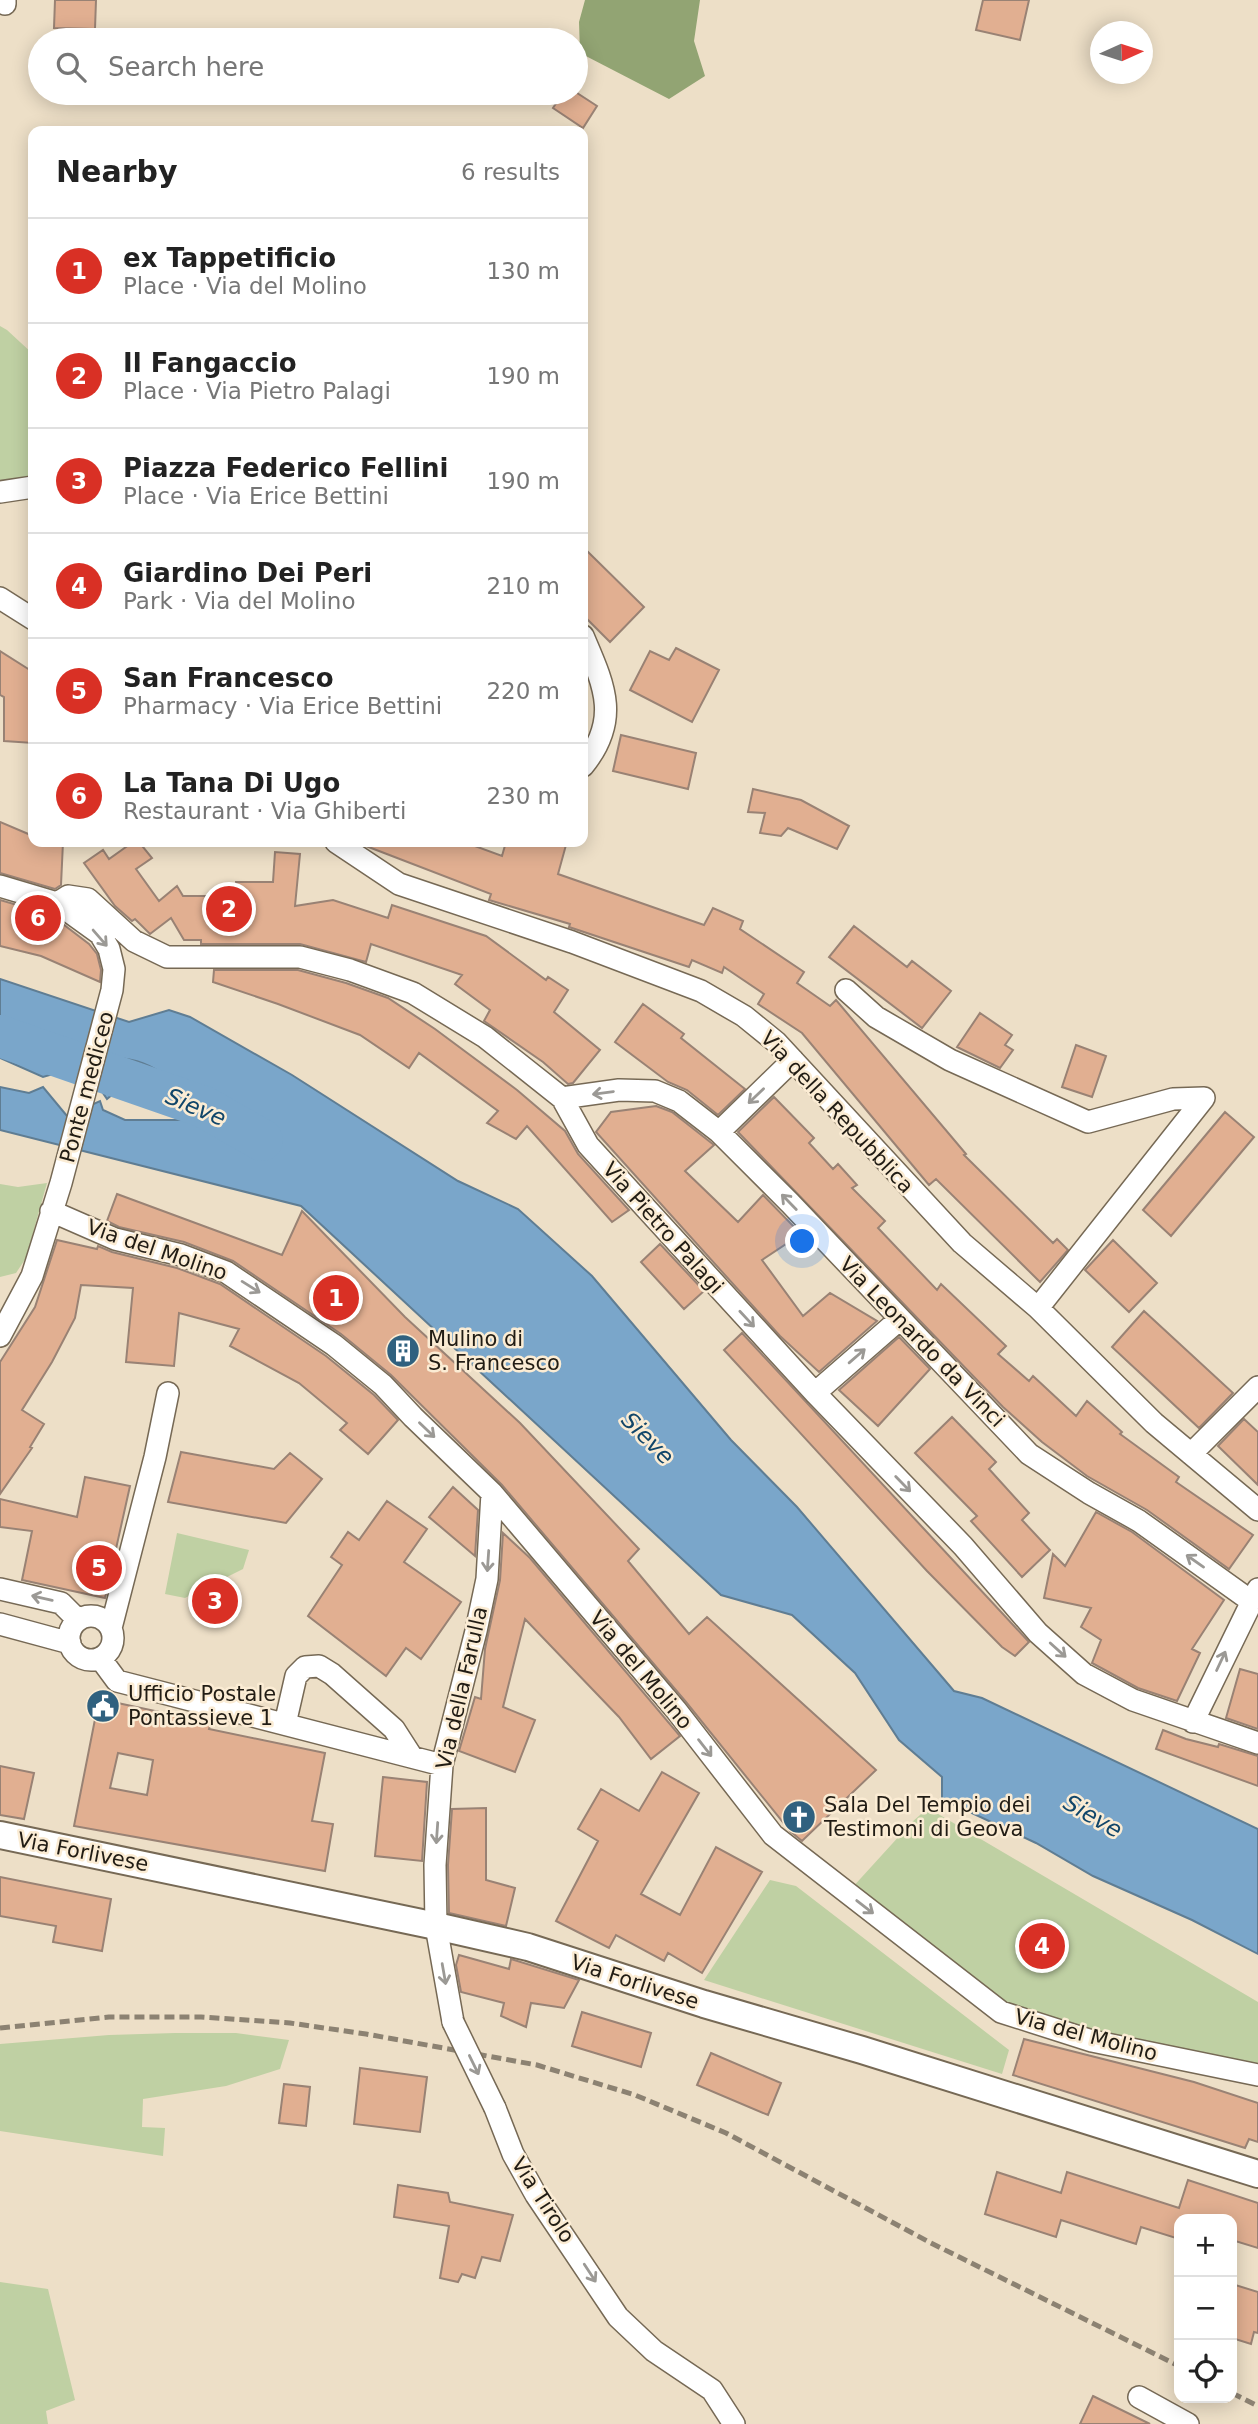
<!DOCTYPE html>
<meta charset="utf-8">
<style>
body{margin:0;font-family:"DejaVu Sans",sans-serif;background:#f2f2f2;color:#222}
.controls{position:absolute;right:21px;bottom:21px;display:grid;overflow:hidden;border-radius:14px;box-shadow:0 4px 18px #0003}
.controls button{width:63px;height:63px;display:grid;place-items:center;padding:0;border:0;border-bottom:2px solid #e0e0e0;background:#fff;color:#222;font:35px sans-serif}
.compass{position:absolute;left:1090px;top:21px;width:63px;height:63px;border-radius:50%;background:#fff;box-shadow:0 4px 18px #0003;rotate:87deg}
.you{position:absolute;left:803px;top:1242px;width:24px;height:24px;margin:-18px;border:5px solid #fff;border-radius:50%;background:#1a73e8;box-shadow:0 0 0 10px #1a73e833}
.badge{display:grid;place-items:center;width:46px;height:46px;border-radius:50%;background:#d93025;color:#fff;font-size:23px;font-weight:700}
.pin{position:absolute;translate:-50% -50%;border:4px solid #fff;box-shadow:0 2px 7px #0006}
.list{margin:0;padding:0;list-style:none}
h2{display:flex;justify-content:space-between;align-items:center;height:91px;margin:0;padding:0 28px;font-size:30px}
h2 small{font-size:23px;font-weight:400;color:#767676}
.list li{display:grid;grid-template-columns:46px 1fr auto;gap:21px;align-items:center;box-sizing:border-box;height:105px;padding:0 28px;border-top:2px solid #e0e0e0}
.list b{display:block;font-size:26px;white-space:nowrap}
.list p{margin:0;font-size:23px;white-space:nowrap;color:#767676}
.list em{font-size:23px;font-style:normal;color:#767676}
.icon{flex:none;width:38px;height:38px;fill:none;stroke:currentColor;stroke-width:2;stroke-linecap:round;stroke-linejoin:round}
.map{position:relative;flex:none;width:1258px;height:2424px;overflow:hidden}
.search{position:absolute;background:#fff;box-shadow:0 4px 18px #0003;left:28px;top:28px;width:560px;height:77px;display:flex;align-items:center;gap:18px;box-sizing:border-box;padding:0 24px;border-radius:38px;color:#767676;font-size:26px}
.panel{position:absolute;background:#fff;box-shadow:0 4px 18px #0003;left:28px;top:126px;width:560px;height:721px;border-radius:14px}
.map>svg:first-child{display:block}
.green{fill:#bfd0a3}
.forest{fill:#92a473}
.water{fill:#7aa6ca;stroke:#5f7d93;stroke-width:2}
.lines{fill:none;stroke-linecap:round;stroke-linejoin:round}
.river{stroke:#7aa6ca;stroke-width:42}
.building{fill:#e1af91;stroke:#998274;stroke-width:2;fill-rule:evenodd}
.minor-casing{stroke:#766955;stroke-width:24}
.tertiary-casing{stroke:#766955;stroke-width:30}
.minor{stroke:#fff;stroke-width:21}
.tertiary{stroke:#fff;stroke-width:26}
.rail{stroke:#8c8272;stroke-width:5;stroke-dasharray:10 5;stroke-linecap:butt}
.minor-bridge-casing{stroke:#766955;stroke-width:24;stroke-linecap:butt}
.minor-bridge{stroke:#fff;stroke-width:21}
.oneway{stroke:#9b9995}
.labels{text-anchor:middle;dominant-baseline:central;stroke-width:5;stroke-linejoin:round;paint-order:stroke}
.street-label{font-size:21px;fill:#211c14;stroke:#fbecd4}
.poi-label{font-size:21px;fill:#211c14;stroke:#fbecd4;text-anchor:start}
.water-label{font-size:23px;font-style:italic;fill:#11466a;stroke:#fbecd4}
</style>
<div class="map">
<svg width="1258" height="2424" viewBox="0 0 1258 2424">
<rect width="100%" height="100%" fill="#eddfc7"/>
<path class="green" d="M 0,326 L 7,330 L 33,354 L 33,480 L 0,485 Z
M 47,1183 L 26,1258 L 16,1273 L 0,1277 L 0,1184 L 18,1187 Z
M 177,1533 L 249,1550 L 243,1569 L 185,1598 L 165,1594 Z
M 928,1808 L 1258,2002 L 1258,2071 L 1003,2010 L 851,1889 L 912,1822 Z
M 770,1880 L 796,1886 L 1009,2050 L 1002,2074 L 704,1980 Z
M 175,2033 L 236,2033 L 289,2040 L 280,2069 L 226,2086 L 143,2099 L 142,2127 L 165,2128 L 163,2156 L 0,2131 L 0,2044 L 109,2035 Z
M 0,2282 L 48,2289 L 75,2400 L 46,2411 L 48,2424 L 0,2424 Z"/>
<path class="forest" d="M 585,0 L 700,0 L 694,41 L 705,76 L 669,99 L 580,53 L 579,22 Z"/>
<path class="water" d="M 0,979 L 129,1022 L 169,1010 L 190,1017 L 292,1075 L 458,1181 L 518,1209 L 592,1276 L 731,1440 L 797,1507 L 954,1691 L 982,1698 L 1258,1829 L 1258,1954 L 1192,1920 L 1093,1876 L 1036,1843 L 942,1799 L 942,1777 L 899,1740 L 855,1673 L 792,1615 L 721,1595 L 301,1206 L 0,1130 L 0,1087 L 29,1093 L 43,1087 L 67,1116 L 100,1101 L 103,1110 L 125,1120 L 186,1120 L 216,1124 C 214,1117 213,1108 211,1102 C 205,1088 181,1076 167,1077 C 151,1065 137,1059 116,1058 L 111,1068 L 119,1089 L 107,1099 L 84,1065 L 43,1077 L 0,1058 Z"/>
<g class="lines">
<path class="river" d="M 0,1036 L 204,1107 L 262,1140"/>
</g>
<path class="building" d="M 55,0 L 96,0 L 95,29 L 54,28 Z
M 983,0 L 1029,0 L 1020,40 L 976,30 Z
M 563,93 L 577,93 L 597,106 L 583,128 L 553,108 Z
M 583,547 L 644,607 L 610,642 L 583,615 Z
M 676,648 L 719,670 L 692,722 L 630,690 L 650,651 L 669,660 Z
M 0,651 L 33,672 L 33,743 L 4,741 L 4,697 L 0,695 Z
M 621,735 L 696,753 L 688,789 L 613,771 Z
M 753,789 L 801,800 L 849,826 L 837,849 L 788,828 L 781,836 L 760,833 L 765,813 L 748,812 Z
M 0,822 L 33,836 L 33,842 L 63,842 L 61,885 L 55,889 L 0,873 Z
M 133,842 L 139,842 L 152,858 L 136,869 L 159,901 L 177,886 L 183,896 L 236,896 L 236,882 L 273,882 L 275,852 L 300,854 L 295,906 L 333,900 L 388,918 L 392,905 L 486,936 L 546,980 L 548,977 L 568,990 L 554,1012 L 600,1050 L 573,1083 L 568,1084 L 543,1062 L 484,1021 L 490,1010 L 455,984 L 462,975 L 371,944 L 366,962 L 300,944 L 201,944 L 201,940 L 184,940 L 171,918 L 150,934 L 135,919 L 132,921 L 115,906 L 84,863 L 103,850 L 109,859 Z
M 359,842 L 464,842 L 502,856 L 506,842 L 556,842 L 566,845 L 558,874 L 704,925 L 713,908 L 743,921 L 740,929 L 804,972 L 797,983 L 830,1006 L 836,1000 L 966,1154 L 964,1155 L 1053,1243 L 1057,1239 L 1068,1250 L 1040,1282 L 936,1179 L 929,1185 L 802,1033 L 758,1004 L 764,994 L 724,967 L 722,973 L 692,960 L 689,967 L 569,927 L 570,924 L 489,900 L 491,894 L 366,846 Z
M 0,900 L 51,915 L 89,944 L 97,954 L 101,970 L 100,982 L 41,956 L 0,946 Z
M 854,926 L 907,967 L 912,961 L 951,991 L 922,1028 L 829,957 Z
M 214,970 L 298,970 L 346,983 L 388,998 L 435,1029 L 517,1090 L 565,1131 L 578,1154 L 629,1210 L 612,1222 L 527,1126 L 516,1139 L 487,1123 L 498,1111 L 419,1053 L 409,1068 L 360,1035 L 278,1004 L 213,982 Z
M 643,1004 L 684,1034 L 681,1038 L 745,1089 L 718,1115 L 687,1090 L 668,1082 L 615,1042 Z
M 980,1013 L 1012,1035 L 1005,1045 L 1013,1050 L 1000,1068 L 957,1047 Z
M 1076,1045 L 1106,1056 L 1092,1097 L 1062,1087 Z
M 774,1097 L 814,1138 L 809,1143 L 833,1169 L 838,1164 L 857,1185 L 852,1188 L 885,1221 L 878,1228 L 937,1290 L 941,1284 L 1006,1346 L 998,1354 L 1029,1381 L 1033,1376 L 1076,1416 L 1087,1401 L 1122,1432 L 1120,1434 L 1179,1477 L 1176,1482 L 1253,1535 L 1229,1569 L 1147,1510 L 1087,1476 L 1042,1442 L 1003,1407 L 738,1132 Z
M 656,1106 L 672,1112 L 714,1145 L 685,1171 L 738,1222 L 763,1195 L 801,1234 L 762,1260 L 803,1316 L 830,1293 L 877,1321 L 819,1372 L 780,1336 L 596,1132 L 611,1112 Z
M 1225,1112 L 1254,1137 L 1171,1236 L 1143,1210 Z
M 117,1194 L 282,1255 L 302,1211 L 405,1317 L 520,1423 L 639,1549 L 628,1561 L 689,1634 L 707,1617 L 876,1770 L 802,1841 L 790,1831 L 686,1702 L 502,1485 L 391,1375 L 341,1334 L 233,1261 L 184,1242 L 119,1227 L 107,1221 Z
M 57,1240 L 97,1249 L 98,1246 L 112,1252 L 177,1268 L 220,1284 L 326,1356 L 374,1395 L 398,1420 L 368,1454 L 340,1430 L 347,1423 L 299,1383 L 230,1346 L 239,1329 L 179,1313 L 174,1366 L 126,1362 L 133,1288 L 81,1285 L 75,1318 L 52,1362 L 22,1410 L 44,1424 L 30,1447 L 32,1448 L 0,1494 L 0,1362 L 35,1307 Z
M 1113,1240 L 1157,1283 L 1129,1312 L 1085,1270 Z
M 660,1244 L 704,1291 L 684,1309 L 641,1262 Z
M 1144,1311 L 1233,1393 L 1199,1428 L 1112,1347 Z
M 742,1333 L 1029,1642 L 1015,1656 L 1002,1647 L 927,1571 L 724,1350 Z
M 899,1337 L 930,1369 L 878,1426 L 839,1390 Z
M 952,1417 L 996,1462 L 989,1469 L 1029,1513 L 1022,1520 L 1050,1550 L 1022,1577 L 971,1521 L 977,1516 L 915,1453 Z
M 1244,1419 L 1258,1432 L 1258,1485 L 1218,1446 Z
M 181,1452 L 274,1469 L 290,1453 L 322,1479 L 286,1523 L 168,1502 Z
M 85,1477 L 130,1486 L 105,1598 L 22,1580 L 32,1531 L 0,1527 L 0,1499 L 77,1517 Z
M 453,1487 L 478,1510 L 475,1556 L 429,1517 Z
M 387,1501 L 427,1529 L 404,1562 L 461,1602 L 421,1659 L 406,1648 L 386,1676 L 308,1616 L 342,1565 L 331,1557 L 348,1532 L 359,1540 Z
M 1096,1512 L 1132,1532 L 1224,1600 L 1192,1649 L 1200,1653 L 1177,1701 L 1138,1688 L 1092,1663 L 1101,1640 L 1081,1627 L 1091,1608 L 1044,1598 L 1053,1554 L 1065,1566 Z
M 503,1533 L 530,1558 L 680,1736 L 651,1759 L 619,1717 L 525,1619 L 503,1707 L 535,1720 L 515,1772 L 459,1751 L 475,1697 L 481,1699 L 485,1649 L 500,1580 Z
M 1240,1669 L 1258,1674 L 1258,1729 L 1226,1718 Z
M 99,1699 L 211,1723 L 209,1729 L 325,1753 L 312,1821 L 333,1824 L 325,1871 L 74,1826 ZM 118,1753 L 153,1760 L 147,1795 L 110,1788 Z
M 1163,1730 L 1186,1739 L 1218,1747 L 1219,1744 L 1258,1756 L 1258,1786 L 1156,1749 Z
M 0,1766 L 34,1773 L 24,1819 L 0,1815 Z
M 662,1772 L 699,1793 L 641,1894 L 680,1915 L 716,1847 L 762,1872 L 702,1973 L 668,1953 L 664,1961 L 616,1935 L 609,1948 L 556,1921 L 598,1841 L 578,1829 L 601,1789 L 639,1811 Z
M 383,1777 L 427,1782 L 422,1861 L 375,1856 Z
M 486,1808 L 486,1880 L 515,1888 L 506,1926 L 449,1913 L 448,1865 L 452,1809 Z
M 0,1877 L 111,1899 L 102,1951 L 53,1942 L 56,1926 L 0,1916 Z
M 459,1955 L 509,1969 L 511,1959 L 579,1980 L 564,2008 L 531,2003 L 526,2027 L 501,2016 L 504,2003 L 461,1992 L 456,1965 Z
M 582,2012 L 651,2033 L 641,2067 L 572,2046 Z
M 1024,2039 L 1194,2082 L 1258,2103 L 1258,2142 L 1249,2139 L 1245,2148 L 1013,2075 Z
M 711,2053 L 781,2083 L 768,2115 L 697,2085 Z
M 360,2068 L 427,2077 L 420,2132 L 354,2124 Z
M 284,2084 L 310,2087 L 306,2126 L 279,2123 Z
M 997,2172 L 1061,2193 L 1067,2172 L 1179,2208 L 1188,2180 L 1258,2203 L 1258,2248 L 1232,2240 L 1232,2219 L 1179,2219 L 1179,2239 L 1141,2227 L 1136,2244 L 1061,2220 L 1056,2237 L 985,2214 Z
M 398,2185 L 448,2193 L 450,2202 L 513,2215 L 500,2261 L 482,2257 L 475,2278 L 462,2274 L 458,2282 L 440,2278 L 449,2226 L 394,2217 Z
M 1232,2284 L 1258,2292 L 1258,2333 L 1254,2332 L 1251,2344 L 1232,2338 Z
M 1093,2396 L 1150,2424 L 1080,2424 Z"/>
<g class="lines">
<g class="minor-casing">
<path id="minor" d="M 5,4 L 5,0
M 0,492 L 33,487
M 0,598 L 33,619
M 583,636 C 604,685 621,719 583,766
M 336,842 L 399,884 L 572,942 L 701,991 L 744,1016 L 776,1042 L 962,1243 L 1038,1308 L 1154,1423 L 1258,1510
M 0,886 L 57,903 L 100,934 L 109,949 L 114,969 L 112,990 L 61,1183 L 32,1276 L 0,1336
M 57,903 L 68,896 L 88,899 L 134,941 L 167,957 L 300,957 L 350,970 L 413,993 L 485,1037 L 562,1098 L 588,1145 L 815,1393 L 963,1546 L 1038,1633 L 1084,1674 L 1133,1700 L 1258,1743
M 846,990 L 876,1017 L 950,1060 L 1088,1122 L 1173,1099 L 1204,1098 L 1038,1308
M 562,1098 L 619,1090 L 655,1091 L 679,1101 L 719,1132 L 790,1203 L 1029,1454 L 1089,1493 L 1139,1521 L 1251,1601
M 719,1132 L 793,1060
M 51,1211 L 115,1239 L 181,1255 L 226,1272 L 334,1345 L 383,1385 L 413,1417 L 492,1493 L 676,1710 L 773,1835 L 1001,2012 L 1092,2041 L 1258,2075
M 815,1393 L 900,1319
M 1191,1454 L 1258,1387
M 0,1589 L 61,1603 L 77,1619
M69 1638a22 22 0 1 1 44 0a22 22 0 1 1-44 0Z
M 0,1624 L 70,1643
M 111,1628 L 155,1457 L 168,1393
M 100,1658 L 117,1681 L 442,1765
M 1193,1722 L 1258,1589
M 285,1724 L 296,1676 L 305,1667 L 319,1666 L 332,1674 L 394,1729 L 412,1757
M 453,2022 L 436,1926 L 435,1865 L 442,1765 L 476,1631 L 487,1579 L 492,1493
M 495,2108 L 513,2154 L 536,2195 L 618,2317 L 654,2351 L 712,2390 L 734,2424
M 1139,2397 L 1188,2424"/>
</g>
<g class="tertiary-casing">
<path id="tertiary" d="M 0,1835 L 436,1926 L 528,1947 L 704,2004 L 862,2050 L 1258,2174"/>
</g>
<use href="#minor" class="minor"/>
<use href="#tertiary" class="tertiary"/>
<path class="rail" d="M 0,2028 L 109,2017 L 201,2017 L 290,2023 L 366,2034 L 537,2065 L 635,2095 L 726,2133 L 929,2242 L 1179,2366
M 1232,2393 L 1258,2406"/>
<g class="minor-bridge-casing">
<path id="minor-bridge" d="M 453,2022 L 495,2108"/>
</g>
<use href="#minor-bridge" class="minor-bridge"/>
</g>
<defs><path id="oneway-shaft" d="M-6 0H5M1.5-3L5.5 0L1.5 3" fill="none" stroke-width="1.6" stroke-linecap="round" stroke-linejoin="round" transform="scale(1.75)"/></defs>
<g class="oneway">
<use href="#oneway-shaft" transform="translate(100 938) rotate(49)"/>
<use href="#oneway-shaft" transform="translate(603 1093) rotate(172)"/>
<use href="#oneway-shaft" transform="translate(756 1096) rotate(136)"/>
<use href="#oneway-shaft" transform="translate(789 1202) rotate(-134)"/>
<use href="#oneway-shaft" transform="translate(251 1287) rotate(32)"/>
<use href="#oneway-shaft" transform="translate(747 1319) rotate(47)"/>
<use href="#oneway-shaft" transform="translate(857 1356) rotate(-41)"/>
<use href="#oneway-shaft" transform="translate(427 1430) rotate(44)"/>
<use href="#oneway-shaft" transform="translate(903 1484) rotate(46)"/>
<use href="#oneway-shaft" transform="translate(488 1561) rotate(94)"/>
<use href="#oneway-shaft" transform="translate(1195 1561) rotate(-145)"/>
<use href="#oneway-shaft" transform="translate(42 1598) rotate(-167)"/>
<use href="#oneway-shaft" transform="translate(1058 1650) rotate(42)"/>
<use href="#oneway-shaft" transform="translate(1221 1661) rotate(-65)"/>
<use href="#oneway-shaft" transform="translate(705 1748) rotate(52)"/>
<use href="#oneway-shaft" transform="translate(437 1833) rotate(94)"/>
<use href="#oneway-shaft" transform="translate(865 1907) rotate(38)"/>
<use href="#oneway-shaft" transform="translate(444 1974) rotate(80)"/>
<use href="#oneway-shaft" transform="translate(474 2065) rotate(64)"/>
<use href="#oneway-shaft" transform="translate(590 2273) rotate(57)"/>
</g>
<defs>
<g id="building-disc" transform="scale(1.75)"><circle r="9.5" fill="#30617f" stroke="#fbecd4"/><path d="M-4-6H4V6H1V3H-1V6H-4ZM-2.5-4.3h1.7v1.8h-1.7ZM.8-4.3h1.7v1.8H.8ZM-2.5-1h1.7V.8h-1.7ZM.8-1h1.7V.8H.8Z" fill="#fff"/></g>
<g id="civic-disc" transform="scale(1.75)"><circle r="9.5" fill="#30617f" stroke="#fbecd4"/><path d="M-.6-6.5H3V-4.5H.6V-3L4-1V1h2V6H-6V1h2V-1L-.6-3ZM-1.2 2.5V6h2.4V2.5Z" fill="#fff"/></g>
<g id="church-disc" transform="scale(1.75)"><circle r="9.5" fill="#30617f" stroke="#fbecd4"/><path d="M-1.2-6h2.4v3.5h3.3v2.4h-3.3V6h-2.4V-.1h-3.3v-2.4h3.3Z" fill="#fff"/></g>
</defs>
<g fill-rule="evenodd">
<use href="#building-disc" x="403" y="1351"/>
<use href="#civic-disc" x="103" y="1706"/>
<use href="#church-disc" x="799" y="1817"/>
</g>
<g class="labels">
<g class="street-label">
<text transform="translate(87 1087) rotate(-75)">Ponte mediceo</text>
<text transform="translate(837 1112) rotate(47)">Via della Repubblica</text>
<text transform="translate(663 1228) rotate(48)">Via Pietro Palagi</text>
<text transform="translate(157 1250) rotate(19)">Via del Molino</text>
<text transform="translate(922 1342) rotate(46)">Via Leonardo da Vinci</text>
<text transform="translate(641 1670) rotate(50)">Via del Molino</text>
<text transform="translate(462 1688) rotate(-77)">Via della Farulla</text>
<text transform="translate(83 1852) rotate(11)">Via Forlivese</text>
<text transform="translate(635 1982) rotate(18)">Via Forlivese</text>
<text transform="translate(1086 2035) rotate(15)">Via del Molino</text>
<text transform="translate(543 2200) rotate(57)">Via Tirolo</text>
</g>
<g class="poi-label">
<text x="428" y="1339">Mulino di<tspan x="428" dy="24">S. Francesco</tspan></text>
<text x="128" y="1694">Ufficio Postale<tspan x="128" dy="24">Pontassieve 1</tspan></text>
<text x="824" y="1805">Sala Del Tempio dei<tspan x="824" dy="24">Testimoni di Geova</tspan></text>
</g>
<g class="water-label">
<text transform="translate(196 1107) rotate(23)">Sieve</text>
<text transform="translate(648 1438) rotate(45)">Sieve</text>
<text transform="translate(1093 1816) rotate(30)">Sieve</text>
</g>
</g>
</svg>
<div class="controls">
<button>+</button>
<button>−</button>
<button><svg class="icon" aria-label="locate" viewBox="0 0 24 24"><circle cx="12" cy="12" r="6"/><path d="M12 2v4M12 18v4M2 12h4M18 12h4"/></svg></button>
</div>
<svg class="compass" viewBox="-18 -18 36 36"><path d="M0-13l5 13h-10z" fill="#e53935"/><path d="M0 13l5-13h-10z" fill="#767676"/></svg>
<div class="you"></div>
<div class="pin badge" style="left:336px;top:1298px">1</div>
<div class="pin badge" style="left:229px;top:909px">2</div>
<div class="pin badge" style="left:215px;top:1601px">3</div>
<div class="pin badge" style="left:1042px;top:1946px">4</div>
<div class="pin badge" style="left:99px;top:1568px">5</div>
<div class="pin badge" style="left:38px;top:918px">6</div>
<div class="search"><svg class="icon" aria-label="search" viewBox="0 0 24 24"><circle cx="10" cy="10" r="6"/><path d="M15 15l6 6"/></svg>Search here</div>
<section class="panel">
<h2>Nearby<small>6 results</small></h2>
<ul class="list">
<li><span class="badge">1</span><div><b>ex Tappetificio</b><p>Place · Via del Molino</p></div><em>130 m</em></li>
<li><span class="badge">2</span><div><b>Il Fangaccio</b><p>Place · Via Pietro Palagi</p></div><em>190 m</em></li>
<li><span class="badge">3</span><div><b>Piazza Federico Fellini</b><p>Place · Via Erice Bettini</p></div><em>190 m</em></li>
<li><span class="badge">4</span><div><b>Giardino Dei Peri</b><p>Park · Via del Molino</p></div><em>210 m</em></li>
<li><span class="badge">5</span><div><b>San Francesco</b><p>Pharmacy · Via Erice Bettini</p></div><em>220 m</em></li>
<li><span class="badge">6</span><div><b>La Tana Di Ugo</b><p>Restaurant · Via Ghiberti</p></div><em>230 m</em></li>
</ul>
</section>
</div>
